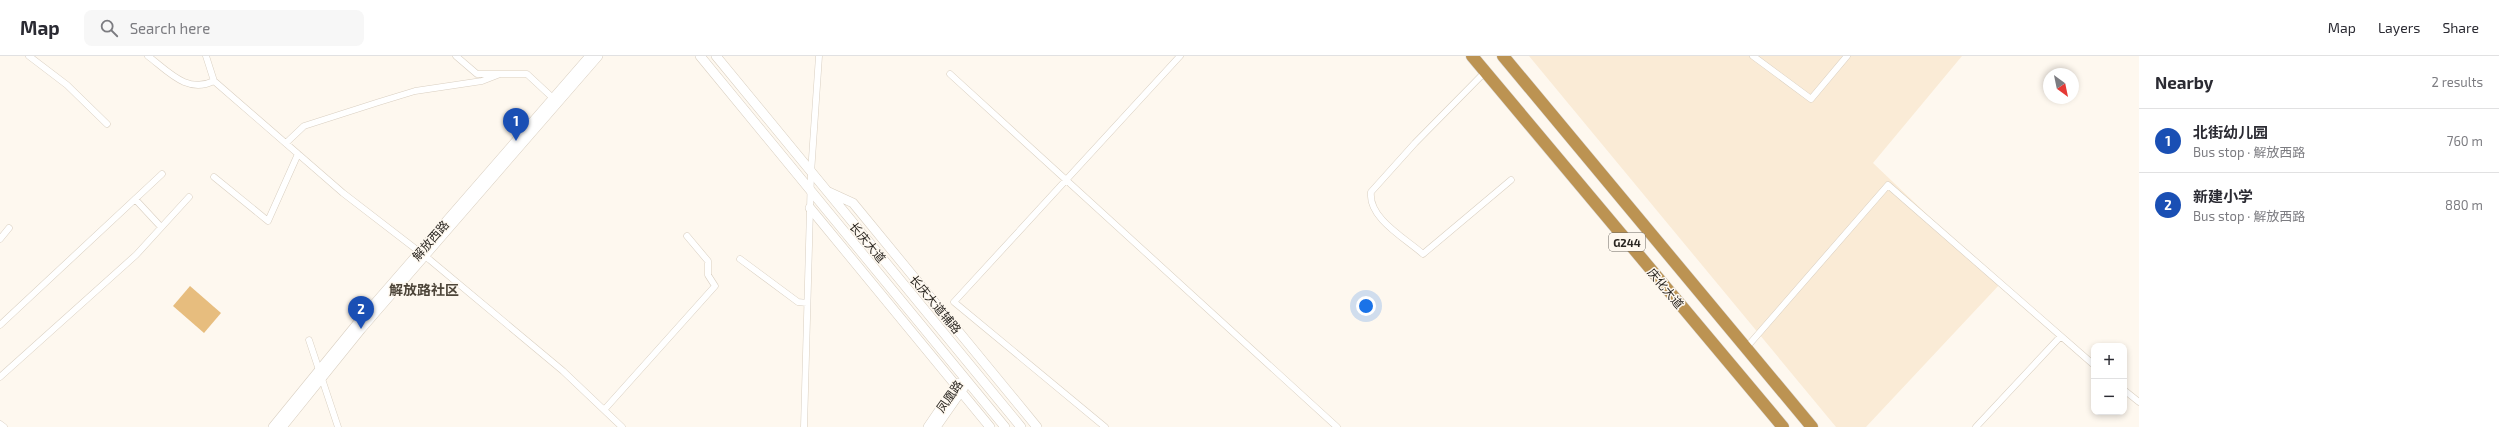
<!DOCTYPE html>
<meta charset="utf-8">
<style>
body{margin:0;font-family:"Exo 2","Noto Sans SC",sans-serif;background:#f7f7f7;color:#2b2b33}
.controls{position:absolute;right:12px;bottom:12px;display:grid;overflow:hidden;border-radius:8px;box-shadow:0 2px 6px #0003}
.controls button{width:36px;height:36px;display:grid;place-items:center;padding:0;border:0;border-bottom:1px solid #e1e1e2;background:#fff;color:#2b2b33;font:20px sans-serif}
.compass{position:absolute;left:2043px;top:12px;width:36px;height:36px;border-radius:50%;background:#fff;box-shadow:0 2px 6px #0003;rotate:147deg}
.you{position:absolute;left:1366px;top:250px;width:14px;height:14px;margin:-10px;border:3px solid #fff;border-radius:50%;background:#1a73e8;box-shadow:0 0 0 6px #1a73e833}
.badge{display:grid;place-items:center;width:26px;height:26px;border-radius:50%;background:#1e70da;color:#fff;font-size:13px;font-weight:700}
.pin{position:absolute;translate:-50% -33px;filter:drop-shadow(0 1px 2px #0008)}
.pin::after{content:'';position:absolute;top:21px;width:14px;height:12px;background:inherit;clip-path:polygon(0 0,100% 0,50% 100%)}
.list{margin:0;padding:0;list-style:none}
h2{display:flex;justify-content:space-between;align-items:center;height:52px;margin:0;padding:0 16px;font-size:17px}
h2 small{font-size:13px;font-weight:400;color:#7c7c81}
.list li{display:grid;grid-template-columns:26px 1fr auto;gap:12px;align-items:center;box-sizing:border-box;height:64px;padding:0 16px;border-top:1px solid #e1e1e2}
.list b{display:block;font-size:15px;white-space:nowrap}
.list p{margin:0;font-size:13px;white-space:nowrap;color:#7c7c81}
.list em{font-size:13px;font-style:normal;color:#7c7c81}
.icon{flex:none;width:22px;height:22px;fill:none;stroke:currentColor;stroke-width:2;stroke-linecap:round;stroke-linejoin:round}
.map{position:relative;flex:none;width:2139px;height:371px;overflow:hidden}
header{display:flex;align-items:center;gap:24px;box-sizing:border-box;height:56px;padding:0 20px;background:#fff;border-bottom:1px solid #e1e1e2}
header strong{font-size:19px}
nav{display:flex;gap:22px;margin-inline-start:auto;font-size:14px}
.search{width:280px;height:36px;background:#f7f7f7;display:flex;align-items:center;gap:10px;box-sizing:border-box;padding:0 14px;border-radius:8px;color:#7c7c81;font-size:15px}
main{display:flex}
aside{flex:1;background:#fff}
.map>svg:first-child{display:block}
.built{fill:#faebd6}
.green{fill:#e7bd7e}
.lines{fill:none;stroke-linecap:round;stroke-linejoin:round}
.street-casing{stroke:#d9cfc1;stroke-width:7}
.secondary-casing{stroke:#d9cfc1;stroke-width:10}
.highway-casing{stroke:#d9d8d7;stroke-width:13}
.street{stroke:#fff;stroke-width:6}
.secondary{stroke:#fff;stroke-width:9}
.highway{stroke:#bc9352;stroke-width:12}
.labels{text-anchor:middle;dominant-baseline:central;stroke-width:3;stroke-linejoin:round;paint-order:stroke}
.shield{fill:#fef8ef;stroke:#6a6660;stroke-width:1}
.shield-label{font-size:11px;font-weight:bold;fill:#2b2722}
.street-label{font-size:12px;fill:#2b2722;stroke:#fef8ef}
.quarter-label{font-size:14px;font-weight:bold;fill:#4d4539;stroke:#fef8ef}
</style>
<header>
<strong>Map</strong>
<div class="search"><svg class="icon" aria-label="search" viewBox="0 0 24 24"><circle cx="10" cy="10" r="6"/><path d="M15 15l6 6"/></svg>Search here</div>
<nav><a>Map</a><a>Layers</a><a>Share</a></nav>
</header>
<main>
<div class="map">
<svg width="2139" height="371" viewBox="0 0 2139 371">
<rect width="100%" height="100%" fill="#fef8ef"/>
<path class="built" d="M 1529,0 L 1962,0 L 1873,107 L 2000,228 L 1866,371 L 1836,371 Z"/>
<path class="green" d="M 190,230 L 221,257 L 204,277 L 173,250 Z"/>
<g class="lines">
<g class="street-casing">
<path id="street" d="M 29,0 L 67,29 L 107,68
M 148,0 C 169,16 187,38 214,25
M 206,0 L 214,25 L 343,137 L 430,204 L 563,315 L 622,371
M 456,0 L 477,18 L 527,18 L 555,44
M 1753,0 L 1811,43 L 1847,0
M 1485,16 L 1415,87 L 1371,136 C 1368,162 1405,182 1423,198 L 1511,124
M 950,18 L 1337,371
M 286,87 L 304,70 L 379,46 L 415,35 L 482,25 L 500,18
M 214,121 L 268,165 L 298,98
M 135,143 L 161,171
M 0,183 L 9,172
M 740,203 L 798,246 L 807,247
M 0,269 L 162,118
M 309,284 L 338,371
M 1746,292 L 1888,129 L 2094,309
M 0,321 L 136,199 L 189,141
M 2124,334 L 2139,346
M 604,354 L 715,230 L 708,219 L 708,205 L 687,180
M 0,368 L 4,371
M 804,371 L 811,117 L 819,0
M 1105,371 L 954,246 L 1180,0
M 1976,371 L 2060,281"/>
</g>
<g class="secondary-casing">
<path id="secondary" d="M 700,0 L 1005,371
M 716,0 L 1021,371
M 829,136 L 853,147 L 1037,371
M 810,152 L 990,371
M 273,371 L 357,268 L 590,0
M 282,371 L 361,273 L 598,0
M 928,371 L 958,327
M 936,371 L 964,331"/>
</g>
<g class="highway-casing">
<path id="highway" d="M 1472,0 L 1783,371
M 1503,0 L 1812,371"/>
</g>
<use href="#street" class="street"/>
<use href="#secondary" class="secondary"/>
<use href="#highway" class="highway"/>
</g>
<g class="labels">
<rect class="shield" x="1609" y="177" width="36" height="18" rx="3"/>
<g class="shield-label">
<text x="1627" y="186">G244</text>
</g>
<g class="street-label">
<text transform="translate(430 184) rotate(-49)">解放西路</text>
<text transform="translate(868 186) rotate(50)">长庆大道</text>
<text transform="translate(1666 232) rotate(50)">庆化大道</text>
<text transform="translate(936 248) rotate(50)">长庆大道辅路</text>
<text transform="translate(949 340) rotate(-55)">凤凰路</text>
</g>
<g class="quarter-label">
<text x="424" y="233">解放路社区</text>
</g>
</g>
</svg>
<div class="controls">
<button>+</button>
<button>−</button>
</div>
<svg class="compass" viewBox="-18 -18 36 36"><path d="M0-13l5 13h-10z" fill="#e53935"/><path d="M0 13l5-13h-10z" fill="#7c7c81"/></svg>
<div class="you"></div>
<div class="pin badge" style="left:516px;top:85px;background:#1a4fb4">1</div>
<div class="pin badge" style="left:361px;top:273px;background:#1a4fb4">2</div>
</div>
<aside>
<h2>Nearby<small>2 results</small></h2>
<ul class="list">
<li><span class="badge" style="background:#1a4fb4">1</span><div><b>北街幼儿园</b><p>Bus stop · 解放西路</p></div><em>760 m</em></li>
<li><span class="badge" style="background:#1a4fb4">2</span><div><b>新建小学</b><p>Bus stop · 解放西路</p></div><em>880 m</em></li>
</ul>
</aside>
</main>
